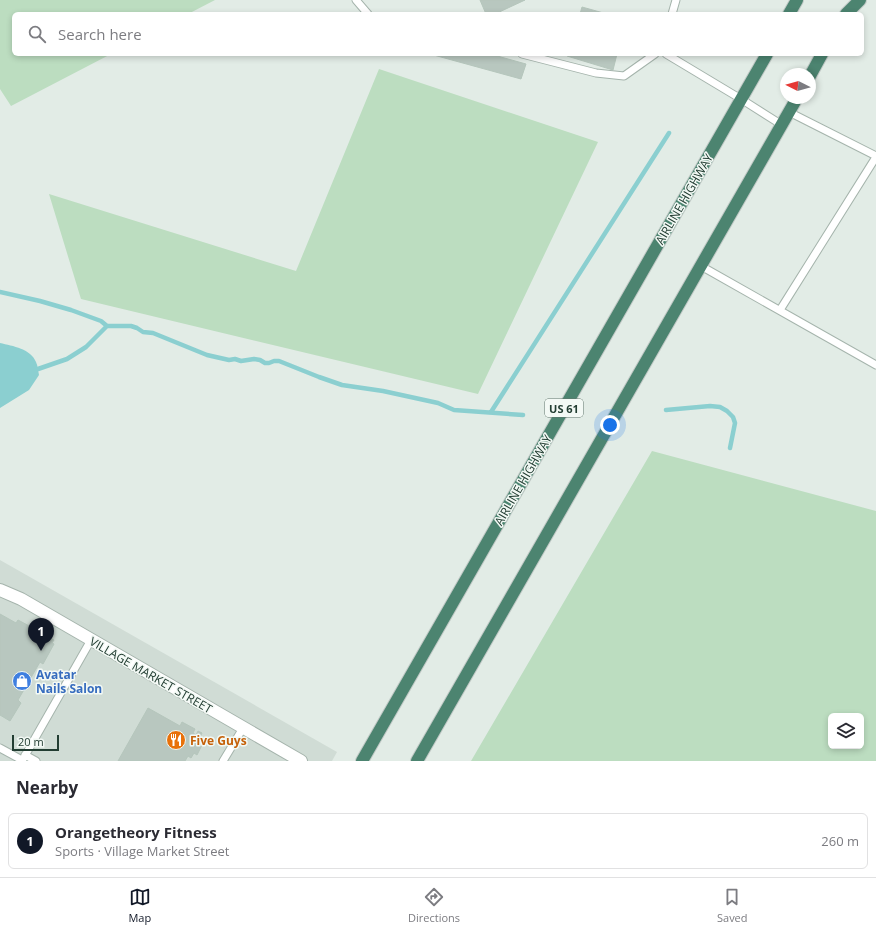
<!DOCTYPE html>
<meta charset="utf-8">
<style>
body{margin:0;font-family:"Open Sans",sans-serif;background:#f7f7f7;color:#2b2b33}
.controls{position:absolute;right:12px;bottom:12px;display:grid;overflow:hidden;border-radius:6px;box-shadow:0 2px 6px #0003}
.controls button{width:36px;height:36px;display:grid;place-items:center;padding:0;border:0;border-bottom:1px solid #e1e1e2;background:#fff;color:#2b2b33;font:20px sans-serif}
.compass{position:absolute;left:780px;top:68px;width:36px;height:36px;border-radius:50%;background:#fff;box-shadow:0 2px 6px #0003;rotate:276deg}
.scale{position:absolute;left:12px;bottom:10px;width:47px;box-sizing:border-box;padding-left:4px;border:2px solid #223d32;border-top:0;font-size:11px;line-height:14px;white-space:nowrap;color:#223d32;-webkit-text-stroke:3px #f3f9f5;paint-order:stroke}
.you{position:absolute;left:610px;top:425px;width:14px;height:14px;margin:-10px;border:3px solid #fff;border-radius:50%;background:#1a73e8;box-shadow:0 0 0 6px #1a73e833}
.badge{display:grid;place-items:center;width:26px;height:26px;border-radius:50%;background:#111827;color:#fff;font-size:13px;font-weight:700}
.pin{position:absolute;translate:-50% -33px;filter:drop-shadow(0 1px 2px #0008)}
.pin::after{content:'';position:absolute;top:21px;width:14px;height:12px;background:inherit;clip-path:polygon(0 0,100% 0,50% 100%)}
.list{margin:0;padding:0;list-style:none}
h2{display:flex;justify-content:space-between;align-items:center;height:52px;margin:0;padding:0 16px;font-size:17px}
h2 small{font-size:13px;font-weight:400;color:#7c7c81}
.list li{display:grid;grid-template-columns:26px 1fr auto;gap:12px;align-items:center;box-sizing:border-box;height:56px;margin:0 8px 8px;padding:0 8px;border:1px solid #e1e1e2;border-radius:6px}
.list b{display:block;font-size:15px;white-space:nowrap}
.list p{margin:0;font-size:13px;white-space:nowrap;color:#7c7c81}
.list em{font-size:13px;font-style:normal;color:#7c7c81}
.icon{flex:none;width:22px;height:22px;fill:none;stroke:currentColor;stroke-width:2;stroke-linecap:round;stroke-linejoin:round}
.map{position:relative;flex:none;width:876px;height:761px;overflow:hidden}
.search{position:absolute;background:#fff;box-shadow:0 2px 6px #0003;left:12px;right:12px;top:12px;height:44px;display:flex;align-items:center;gap:10px;box-sizing:border-box;padding:0 14px;border-radius:6px;color:#7c7c81;font-size:15px}
.sheet{height:116px;background:#fff}
nav{display:flex;justify-content:space-around;align-items:center;box-sizing:border-box;height:56px;border-top:1px solid #e1e1e2;background:#fff;font-size:11px;color:#7c7c81}
nav a{display:grid;justify-items:center;gap:2px}
nav .on{color:#111827}
.map>svg:first-child{display:block}
.built{fill:#d0dcd5}
.green{fill:#bcddc0;fill-rule:evenodd}
.water{fill:#8bcfd0}
.lines{fill:none;stroke-linecap:round;stroke-linejoin:round}
.stream{stroke:#8bcfd0;stroke-width:4.5}
.building{fill:#b8c7bf;stroke:#b5c6bc}
.service-casing{stroke:#a5b4ac;stroke-width:9}
.minor-casing{stroke:#a5b4ac;stroke-width:14}
.trunk-casing{stroke:#c1c9c6;stroke-width:14}
.service{stroke:#fff;stroke-width:7}
.minor{stroke:#fff;stroke-width:12}
.trunk{stroke:#4c8470;stroke-width:12}
.labels{text-anchor:middle;dominant-baseline:central;stroke-width:3;stroke-linejoin:round;paint-order:stroke}
.shield{fill:#f3f9f5;stroke:#61756c;stroke-width:1}
.shield-label{font-size:11px;font-weight:bold;fill:#223d32}
.street-label{font-size:12px;fill:#223d32;stroke:#f3f9f5}
.shop-label{font-size:12px;font-weight:bold;fill:#366cbe;stroke:#f3f9f5;text-anchor:start}
.food-label{font-size:12px;font-weight:bold;fill:#c56008;stroke:#f3f9f5;text-anchor:start}
</style>
<div class="map">
<svg width="876" height="761" viewBox="0 0 876 761">
<rect width="100%" height="100%" fill="#e2ece6"/>
<path class="built" d="M 0,560 L 337,752 L 332,761 L 0,761 Z"/>
<path class="green" d="M 0,0 L 215,0 L 188,14 L 14,14 L 14,54 L 111,54 L 11,106 L 0,89 Z
M 379,69 L 598,142 L 478,394 L 81,299 L 49,194 L 296,271 Z
M 652,451 L 876,511 L 876,761 L 471,761 ZM 831,716 L 861,716 L 861,746 L 831,746 Z"/>
<path class="water" d="M 0,343 C 13,346 31,349 36,362 C 38,366 38,371 39,375 L 29,390 L 0,408 Z"/>
<g class="lines">
<path class="stream" d="M 0,292 L 40,301 L 71,310 L 101,321 L 107,326 L 131,326 L 137,328 L 143,332 L 153,333 L 207,355 L 229,360 L 235,359 L 241,361 L 254,359 L 260,360 L 265,363 L 269,363 L 274,361 L 279,361 L 319,377 L 342,385 L 383,391 L 438,403 L 454,410 L 523,415
M 38,369 L 67,359 L 86,347 L 107,326
M 666,410 L 710,406 L 720,407 L 727,411 L 733,417 L 735,423 L 730,448
M 491,412 L 669,133"/>
</g>
<path class="building" d="M 480,0 L 525,0 L 495,14 L 486,14 Z
M 582,7 L 607,14 L 580,14 Z
M 430,54 L 490,54 L 526,64 L 521,79 Z
M 567,54 L 617,54 L 613,70 L 567,56 Z
M 0,614 L 16,623 L 18,620 L 33,628 L 31,632 L 37,635 L 39,632 L 46,636 L 45,639 L 48,641 L 50,638 L 54,640 L 52,643 L 54,644 L 43,664 L 40,662 L 18,700 L 21,703 L 10,721 L 0,715 Z
M 148,708 L 180,726 L 182,722 L 195,729 L 193,733 L 196,735 L 198,731 L 202,733 L 200,737 L 202,739 L 200,744 L 202,745 L 197,755 L 194,753 L 191,758 L 188,756 L 185,761 L 118,761 Z"/>
<g class="lines">
<g class="service-casing">
<path id="service" d="M 356,0 L 368,14
M 672,14 L 676,0
M 522,54 L 596,73 L 624,76 L 655,54
M 666,54 L 741,99 L 782,125
M 789,112 L 876,156
M 701,266 L 876,365
M 780,310 L 876,157
M 0,748 L 22,760
M 25,755 L 36,761
M 22,761 L 91,640
M 223,761 L 243,728"/>
</g>
<g class="minor-casing">
<path id="minor" d="M 0,590 L 21,599 L 301,761"/>
</g>
<g class="trunk-casing">
<path id="trunk" d="M 789,14 L 797,0
M 846,14 L 860,0
M 810,76 L 822,54
M 362,761 L 767,54
M 417,761 L 797,98"/>
</g>
<use href="#service" class="service"/>
<use href="#minor" class="minor"/>
<use href="#trunk" class="trunk"/>
</g>
<defs>
<g id="shop-disc" transform="scale(1)"><circle r="9.5" fill="#3f7fe0" stroke="#f3f9f5"/><path d="M-5-2.5h2.3a2.7 3.5 0 0 1 5.4 0H5L5.5 6h-11ZM-1.5-2.5h3a1.5 2.3 0 0 0-3 0Z" fill="#fff"/></g>
<g id="restaurant-disc" transform="scale(1)"><circle r="9.5" fill="#e8710a" stroke="#f3f9f5"/><path d="M-5-6h1v4h1v-4h1v4h1v-4h1v5L-1.5 .5V6h-2V.5L-5-1ZM5-6V6H3V1.5H1.5Q1.5-4 5-6Z" fill="#fff"/></g>
</defs>
<g fill-rule="evenodd">
<use href="#shop-disc" x="22" y="681"/>
<use href="#restaurant-disc" x="176" y="740"/>
</g>
<g class="labels">
<rect class="shield" x="545" y="399" width="38" height="18" rx="3"/>
<g class="shield-label">
<text x="564" y="408">US 61</text>
</g>
<g class="street-label">
<text transform="translate(684 199) rotate(-60)">AIRLINE HIGHWAY</text>
<text transform="translate(523 480) rotate(-60)">AIRLINE HIGHWAY</text>
<text transform="translate(151 675) rotate(30)">VILLAGE MARKET STREET</text>
</g>
<g class="shop-label">
<text x="36" y="674">Avatar<tspan x="36" dy="14">Nails Salon</tspan></text>
</g>
<g class="food-label">
<text x="190" y="740">Five Guys</text>
</g>
</g>
</svg>
<div class="controls">
<button><svg class="icon" aria-label="layers" viewBox="0 0 24 24"><path d="M12 4l9 5-9 5-9-5zM3 14l9 5 9-5"/></svg></button>
</div>
<svg class="compass" viewBox="-18 -18 36 36"><path d="M0-13l5 13h-10z" fill="#e53935"/><path d="M0 13l5-13h-10z" fill="#7c7c81"/></svg>
<div class="scale">20 m</div>
<div class="you"></div>
<div class="pin badge" style="left:41px;top:651px">1</div>
<div class="search"><svg class="icon" aria-label="search" viewBox="0 0 24 24"><circle cx="10" cy="10" r="6"/><path d="M15 15l6 6"/></svg>Search here</div>
</div>
<section class="sheet">
<h2>Nearby<small></small></h2>
<ul class="list">
<li><span class="badge">1</span><div><b>Orangetheory Fitness</b><p>Sports · Village Market Street</p></div><em>260 m</em></li>
</ul>
</section>
<nav>
<a class="on"><svg class="icon" aria-label="map" viewBox="0 0 24 24"><path d="M3 6l6-2 6 2 6-2v14l-6 2-6-2-6 2zM9 4v14M15 6v14"/></svg>Map</a>
<a><svg class="icon" aria-label="directions" viewBox="0 0 24 24"><path d="M12 3l9 9-9 9-9-9zM9 14v-3h6M13 9l2 2-2 2"/></svg>Directions</a>
<a><svg class="icon" aria-label="saved" viewBox="0 0 24 24"><path d="M7 4h10v16l-5-4-5 4z"/></svg>Saved</a>
</nav>
